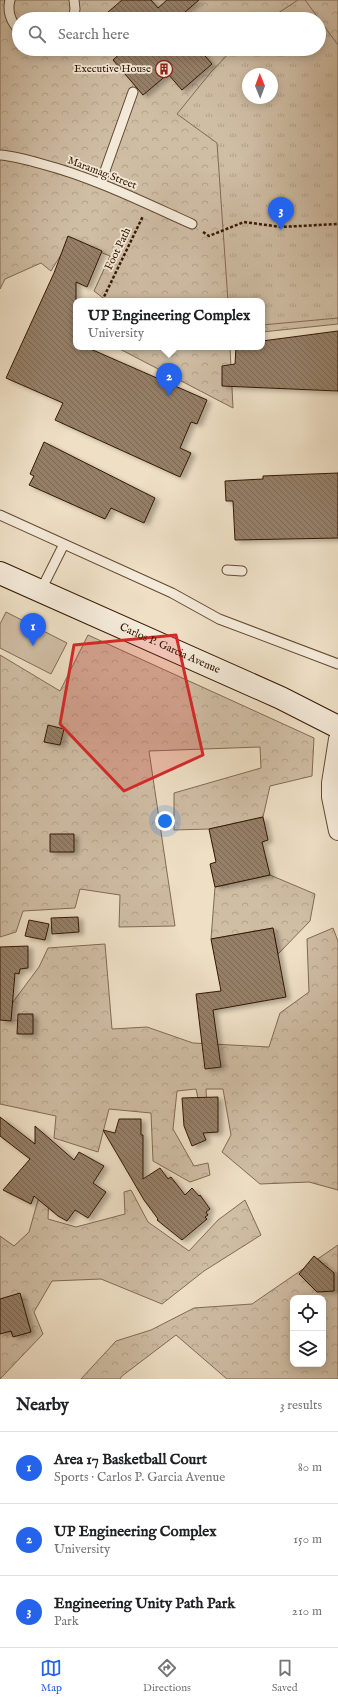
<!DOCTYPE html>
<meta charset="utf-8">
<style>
body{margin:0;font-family:"IM FELL English",serif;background:#f6f6f6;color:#202124}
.controls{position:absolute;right:12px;bottom:12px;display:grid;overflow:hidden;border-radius:8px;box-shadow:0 2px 10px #0003}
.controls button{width:36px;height:36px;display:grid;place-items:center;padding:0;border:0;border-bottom:1px solid #e0e0e0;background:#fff;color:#202124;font:20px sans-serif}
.compass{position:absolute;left:242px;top:68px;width:36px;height:36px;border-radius:50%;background:#fff;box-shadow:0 2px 10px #0003;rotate:359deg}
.you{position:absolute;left:165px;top:821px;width:14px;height:14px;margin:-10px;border:3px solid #fff;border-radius:50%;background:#1a73e8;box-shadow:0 0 0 6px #1a73e833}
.badge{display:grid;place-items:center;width:26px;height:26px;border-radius:50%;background:#2563eb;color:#fff;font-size:13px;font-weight:700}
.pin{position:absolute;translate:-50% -33px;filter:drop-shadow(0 1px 2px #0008)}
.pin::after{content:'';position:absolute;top:21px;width:14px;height:12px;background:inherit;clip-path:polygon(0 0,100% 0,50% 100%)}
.popup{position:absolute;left:73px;top:298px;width:192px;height:52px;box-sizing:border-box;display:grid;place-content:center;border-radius:8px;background:#fff;filter:drop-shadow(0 1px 3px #0005);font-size:13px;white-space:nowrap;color:#757577}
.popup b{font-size:15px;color:#202124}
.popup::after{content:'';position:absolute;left:50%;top:100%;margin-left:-8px;border:8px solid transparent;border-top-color:#fff}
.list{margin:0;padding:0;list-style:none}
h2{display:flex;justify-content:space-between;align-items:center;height:52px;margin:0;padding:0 16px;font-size:17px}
h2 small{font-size:13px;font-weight:400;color:#757577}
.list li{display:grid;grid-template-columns:26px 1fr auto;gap:12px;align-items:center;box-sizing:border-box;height:72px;padding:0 16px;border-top:1px solid #e0e0e0}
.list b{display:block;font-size:15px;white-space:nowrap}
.list p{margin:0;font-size:13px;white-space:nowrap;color:#757577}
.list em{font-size:13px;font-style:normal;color:#757577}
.icon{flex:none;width:22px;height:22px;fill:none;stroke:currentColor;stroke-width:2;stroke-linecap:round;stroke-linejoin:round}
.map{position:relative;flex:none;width:338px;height:1379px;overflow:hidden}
.search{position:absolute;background:#fff;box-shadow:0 2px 10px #0003;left:12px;right:12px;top:12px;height:44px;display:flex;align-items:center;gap:10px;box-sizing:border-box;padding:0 14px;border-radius:22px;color:#757577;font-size:15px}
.sheet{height:268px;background:#fff}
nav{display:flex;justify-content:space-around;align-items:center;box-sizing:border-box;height:56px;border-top:1px solid #e0e0e0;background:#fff;font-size:11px;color:#757577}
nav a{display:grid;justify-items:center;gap:2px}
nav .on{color:#2563eb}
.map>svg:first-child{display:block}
.grass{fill:#cfbda4;stroke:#826a53}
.forest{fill:url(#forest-crowns);stroke:#826a53;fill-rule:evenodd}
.park{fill:url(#park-tufts);stroke:#826a53;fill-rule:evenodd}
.building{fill:url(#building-back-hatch);stroke:#351702;filter:url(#shadow)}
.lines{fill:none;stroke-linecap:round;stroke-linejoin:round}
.service-casing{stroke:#634933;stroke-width:11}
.minor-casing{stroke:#634933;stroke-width:20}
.secondary-casing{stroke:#351702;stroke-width:24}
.path{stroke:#351702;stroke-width:2.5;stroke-dasharray:3 2;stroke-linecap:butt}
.service{stroke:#f4ead9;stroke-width:9}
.minor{stroke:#f4ead9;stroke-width:18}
.secondary{stroke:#f4ead9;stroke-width:22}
.marked{fill:#d62828;fill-opacity:0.2;stroke:#d62828;stroke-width:3;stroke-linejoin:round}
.labels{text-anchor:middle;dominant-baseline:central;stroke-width:3.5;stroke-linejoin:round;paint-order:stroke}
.poi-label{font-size:11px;fill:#351702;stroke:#f4ead9;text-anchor:end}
.street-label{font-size:11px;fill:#351702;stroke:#f4ead9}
</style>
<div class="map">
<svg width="338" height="1379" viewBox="0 0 338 1379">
<defs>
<pattern id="forest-crowns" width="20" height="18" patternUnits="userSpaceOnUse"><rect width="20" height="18" fill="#cfbda4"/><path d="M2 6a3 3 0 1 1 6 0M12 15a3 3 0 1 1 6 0" fill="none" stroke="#b2a28c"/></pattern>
<pattern id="park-tufts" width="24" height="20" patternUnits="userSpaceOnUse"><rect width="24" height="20" fill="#cfbda4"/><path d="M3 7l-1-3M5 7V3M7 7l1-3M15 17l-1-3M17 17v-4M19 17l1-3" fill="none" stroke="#b2a28c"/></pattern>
<pattern id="building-back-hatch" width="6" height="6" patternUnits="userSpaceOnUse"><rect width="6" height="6" fill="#957f67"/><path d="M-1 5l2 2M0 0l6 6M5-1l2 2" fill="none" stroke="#7a6753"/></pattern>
<filter id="shadow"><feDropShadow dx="4.5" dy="2.5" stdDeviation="2" flood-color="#0004"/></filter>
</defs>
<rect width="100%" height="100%" fill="#eedfc5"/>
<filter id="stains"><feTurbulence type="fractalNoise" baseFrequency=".005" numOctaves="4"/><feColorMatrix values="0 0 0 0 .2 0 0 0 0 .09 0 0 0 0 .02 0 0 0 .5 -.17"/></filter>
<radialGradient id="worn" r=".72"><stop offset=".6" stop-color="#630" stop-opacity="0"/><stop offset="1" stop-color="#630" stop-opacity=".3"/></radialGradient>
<path class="grass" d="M 6,612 L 67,643 L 51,674 L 0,648 L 0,624 Z"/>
<path class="forest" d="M 0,0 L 338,0 L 338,324 L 262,332 L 262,301 L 107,301 L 94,291 L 110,256 L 70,240 L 51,271 L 41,263 L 5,279 L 0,289 ZM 19,19 L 319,19 L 319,49 L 19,49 ZM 248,74 L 272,74 L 272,98 L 248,98 Z
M 116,347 L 230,347 L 233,408 Z
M 88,635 L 314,738 L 312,776 L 270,786 L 263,817 L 209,829 L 174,830 L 174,793 L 261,768 L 260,747 L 149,751 L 175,926 L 119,927 L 120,895 L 80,889 L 75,908 L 23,911 L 16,932 L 0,937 L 0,655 L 60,691 Z
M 270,875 L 315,894 L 310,921 L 278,954 L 273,928 L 211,939 L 215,887 Z
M 333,928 L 338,941 L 338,1190 L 309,1182 L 260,1184 L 222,1152 L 231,1135 L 223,1089 L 206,1089 L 208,1127 L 204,1127 L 196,1089 L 177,1091 L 173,1129 L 194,1166 L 208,1163 L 210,1175 L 190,1182 L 153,1161 L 151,1113 L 109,1109 L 98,1152 L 54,1138 L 56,1116 L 0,1104 L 0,1007 L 10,1006 L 39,967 L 48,948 L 105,944 L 112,1029 L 147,1027 L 193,1043 L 269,1047 L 280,1013 L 309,992 L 307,939 Z
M 131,1190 L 148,1222 L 189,1251 L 218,1220 L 245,1200 L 261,1235 L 204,1271 L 162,1304 L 101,1279 L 52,1281 L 34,1312 L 43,1334 L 0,1379 L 0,1236 L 14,1246 L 29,1232 L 40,1193 L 49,1194 L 48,1219 L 76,1227 L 125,1214 L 124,1192 Z
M 338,1245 L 338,1379 L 227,1379 L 176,1335 L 122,1376 L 120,1379 L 81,1379 L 116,1341 L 151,1330 L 194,1308 L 252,1304 ZM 293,1298 L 323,1298 L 323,1364 L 293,1364 Z"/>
<path class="park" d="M 298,0 L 305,0 L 319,19 L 269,19 Z
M 319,19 L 338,45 L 338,318 L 262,325 L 262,301 L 228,301 L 217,143 L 177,114 L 211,72 L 233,49 L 319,49 ZM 248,74 L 272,74 L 272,98 L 248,98 Z"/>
<path class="building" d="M 122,0 L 151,0 L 158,8 L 167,0 L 199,0 L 177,19 L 100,19 Z
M 125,49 L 199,49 L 212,64 L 182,90 L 168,74 L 143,95 L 113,60 Z
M 68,236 L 102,251 L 87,287 L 76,282 L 76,347 L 86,347 L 207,400 L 197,424 L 191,422 L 180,448 L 191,453 L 180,477 L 55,420 L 63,403 L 6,378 L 54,273 Z
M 338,331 L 338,391 L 222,386 L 222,366 L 235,364 L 236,347 L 262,347 L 262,341 Z
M 44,442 L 155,498 L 144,523 L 111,508 L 105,519 L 29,485 L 34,476 L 30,474 Z
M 338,473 L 338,538 L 235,540 L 233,501 L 226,501 L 225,481 L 263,479 L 263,476 Z
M 48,725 L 64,729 L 60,745 L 44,742 Z
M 263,817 L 268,840 L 262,842 L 270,875 L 215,887 L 210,864 L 216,862 L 209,829 Z
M 50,834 L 74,834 L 74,852 L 50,852 Z
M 78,917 L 79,932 L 52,934 L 51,918 Z
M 29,920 L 49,924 L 45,940 L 25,936 Z
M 273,928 L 286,997 L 213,1010 L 221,1067 L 205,1069 L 196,994 L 221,991 L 211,939 Z
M 28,946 L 28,968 L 20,969 L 19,974 L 15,973 L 11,1021 L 0,1020 L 0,947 Z
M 18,1014 L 33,1014 L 33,1034 L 17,1034 Z
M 218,1097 L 218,1132 L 203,1133 L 206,1140 L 192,1146 L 184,1126 L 182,1098 Z
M 0,1117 L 35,1144 L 35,1126 L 74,1160 L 79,1152 L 104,1166 L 93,1183 L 106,1192 L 88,1218 L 75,1210 L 67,1221 L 58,1216 L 34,1196 L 31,1204 L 3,1190 L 30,1159 L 0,1136 Z
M 119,1119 L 141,1119 L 141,1135 L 143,1135 L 143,1179 L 160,1168 L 168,1179 L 171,1177 L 185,1195 L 192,1188 L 199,1196 L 200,1195 L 210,1209 L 206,1212 L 208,1215 L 205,1217 L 207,1219 L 182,1240 L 157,1220 L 158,1219 L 144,1200 L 103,1130 L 115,1133 Z
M 314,1256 L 334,1273 L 334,1291 L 317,1292 L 299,1274 Z
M 20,1293 L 31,1332 L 13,1337 L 11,1331 L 0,1334 L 0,1299 Z"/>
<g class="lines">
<g class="service-casing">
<path id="service" d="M 10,0 C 7,11 11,22 19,30
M 73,19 L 75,9 L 74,0
M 0,155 C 14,156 28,160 42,164 C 95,178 143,202 192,224
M 101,182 L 133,92
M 0,515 L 172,593 L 219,619 L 338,664
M 227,570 L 242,571
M 41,590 L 64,544"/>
</g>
<g class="minor-casing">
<path id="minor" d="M 338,739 L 331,783 L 331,797 L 338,831"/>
</g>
<g class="secondary-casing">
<g id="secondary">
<path id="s1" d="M 0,573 L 281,698 L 338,727"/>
</g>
</g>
<path class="path" d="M 203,232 L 209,236 L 244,222 L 281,227 L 338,224
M 102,301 L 143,216"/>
<use href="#service" class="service"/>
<use href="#minor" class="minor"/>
<use href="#secondary" class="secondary"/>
</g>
<path class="marked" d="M 176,635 L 203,755 L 124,791 L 60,724 L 74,645 Z"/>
<defs>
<g id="building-ring" transform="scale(0.9)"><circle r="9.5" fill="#f4ead9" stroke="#8f2418" stroke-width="1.5"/><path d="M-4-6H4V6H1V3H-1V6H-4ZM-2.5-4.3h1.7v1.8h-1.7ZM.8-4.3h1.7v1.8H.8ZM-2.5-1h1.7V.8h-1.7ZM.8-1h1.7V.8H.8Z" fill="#8f2418"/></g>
</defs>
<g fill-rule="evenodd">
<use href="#building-ring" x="164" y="69"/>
</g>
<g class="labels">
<g class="poi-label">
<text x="151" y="69">Executive House</text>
</g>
<g class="street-label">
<text transform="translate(102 173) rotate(21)">Maramag Street</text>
<text transform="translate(118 249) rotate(-64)">Foot Path</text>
<text stroke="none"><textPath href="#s1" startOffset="186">Carlos P. Garcia Avenue</textPath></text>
</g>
</g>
<rect width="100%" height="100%" filter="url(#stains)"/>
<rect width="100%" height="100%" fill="url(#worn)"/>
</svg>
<div class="controls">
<button><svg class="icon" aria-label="locate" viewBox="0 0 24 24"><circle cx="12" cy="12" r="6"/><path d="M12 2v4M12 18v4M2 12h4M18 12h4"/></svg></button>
<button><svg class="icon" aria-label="layers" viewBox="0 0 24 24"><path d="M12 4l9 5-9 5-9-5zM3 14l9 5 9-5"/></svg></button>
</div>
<svg class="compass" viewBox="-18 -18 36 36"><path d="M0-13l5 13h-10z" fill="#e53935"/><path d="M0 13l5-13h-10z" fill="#757577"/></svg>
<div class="you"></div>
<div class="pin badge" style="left:33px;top:646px">1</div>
<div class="pin badge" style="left:169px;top:396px">2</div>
<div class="popup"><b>UP Engineering Complex</b>University</div>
<div class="pin badge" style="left:281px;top:230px">3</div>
<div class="search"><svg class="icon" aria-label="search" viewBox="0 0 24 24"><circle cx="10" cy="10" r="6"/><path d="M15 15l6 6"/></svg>Search here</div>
</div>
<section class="sheet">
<h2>Nearby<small>3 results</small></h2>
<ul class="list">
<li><span class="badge">1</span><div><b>Area 17 Basketball Court</b><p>Sports · Carlos P. Garcia Avenue</p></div><em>80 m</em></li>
<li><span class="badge">2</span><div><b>UP Engineering Complex</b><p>University</p></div><em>150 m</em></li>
<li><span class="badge">3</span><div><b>Engineering Unity Path Park</b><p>Park</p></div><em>210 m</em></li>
</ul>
</section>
<nav>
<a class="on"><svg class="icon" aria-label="map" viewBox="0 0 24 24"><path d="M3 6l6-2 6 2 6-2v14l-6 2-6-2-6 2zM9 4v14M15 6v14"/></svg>Map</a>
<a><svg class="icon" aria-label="directions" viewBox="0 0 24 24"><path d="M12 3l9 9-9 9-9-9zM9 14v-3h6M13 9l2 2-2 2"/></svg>Directions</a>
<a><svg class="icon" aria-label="saved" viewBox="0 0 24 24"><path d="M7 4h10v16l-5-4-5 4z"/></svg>Saved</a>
</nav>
